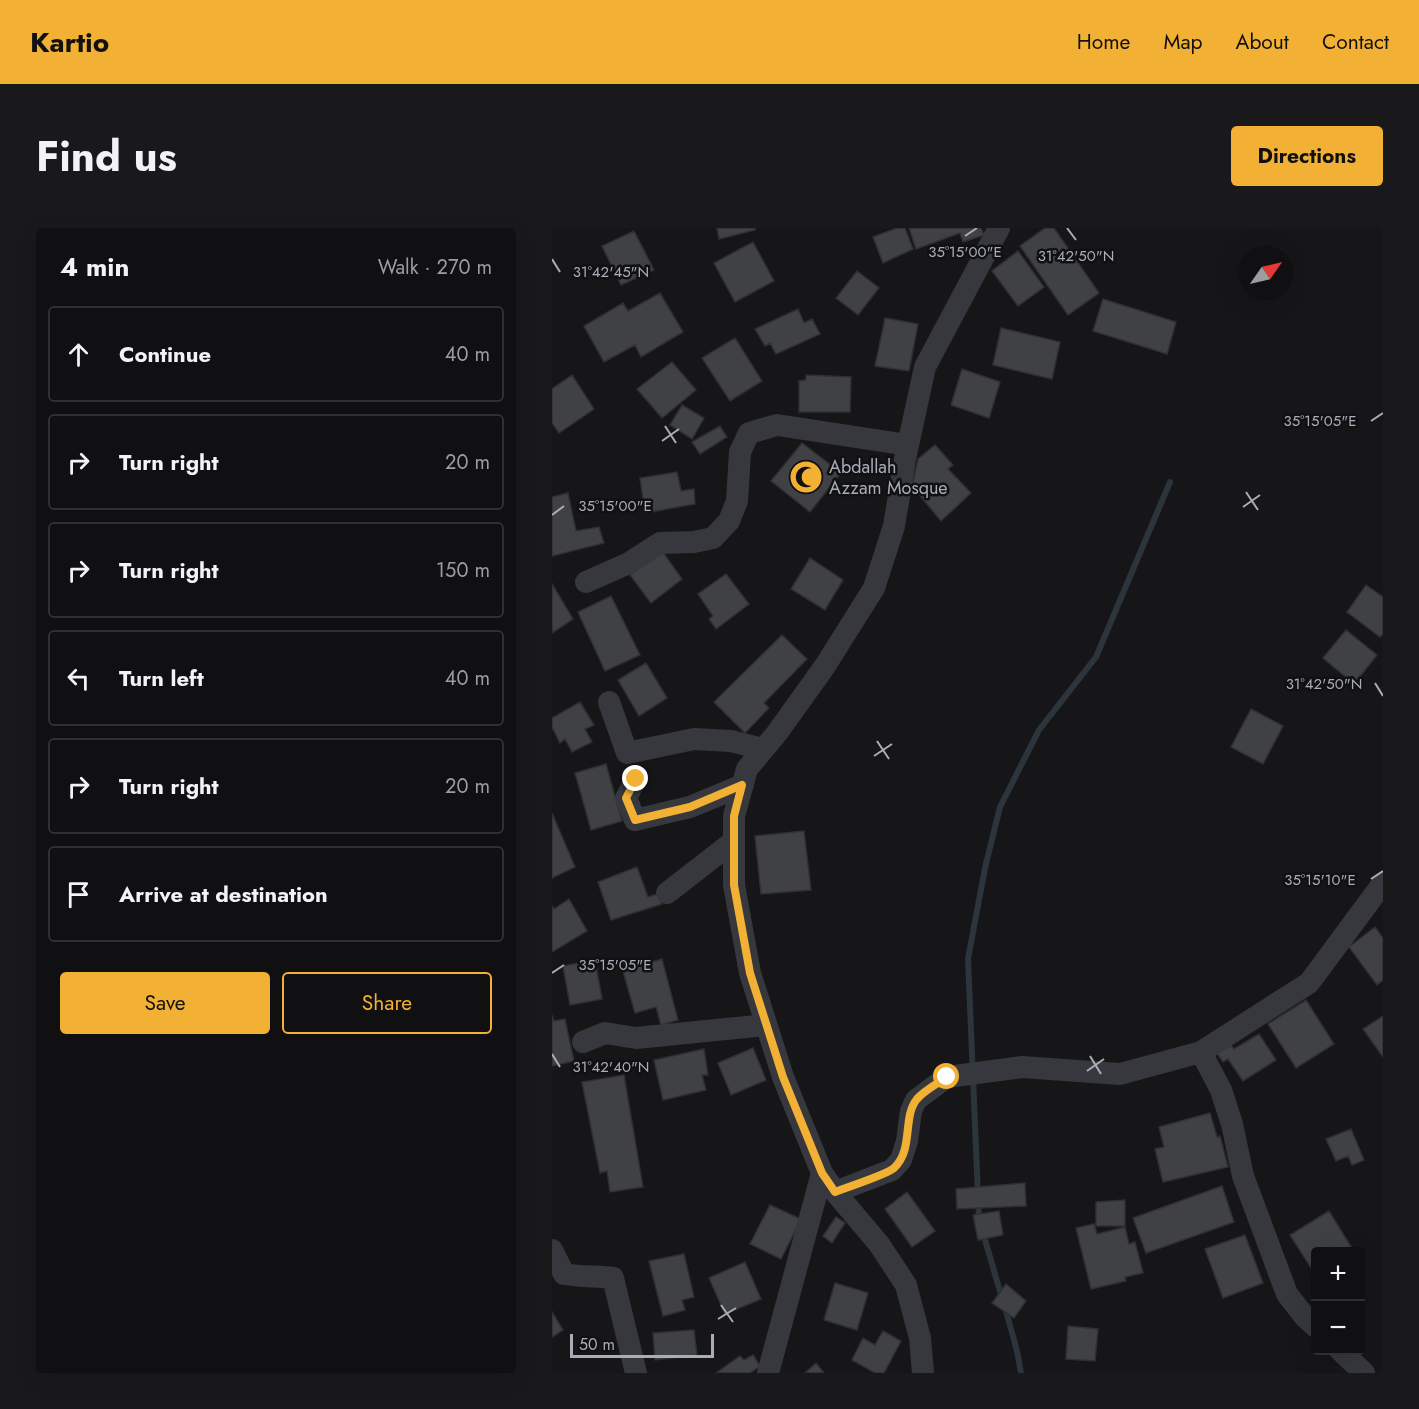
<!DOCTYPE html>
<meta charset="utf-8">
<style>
body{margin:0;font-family:Jost,sans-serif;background:#19191b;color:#f1f3f6}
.controls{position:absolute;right:18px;bottom:18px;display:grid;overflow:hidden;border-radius:6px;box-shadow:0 6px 24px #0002}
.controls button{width:54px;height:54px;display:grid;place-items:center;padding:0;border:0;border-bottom:2px solid #303032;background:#101012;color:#f1f3f6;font:30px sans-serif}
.compass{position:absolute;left:687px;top:18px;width:54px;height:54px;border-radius:50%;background:#101012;box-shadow:0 6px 24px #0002;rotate:56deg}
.scale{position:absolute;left:18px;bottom:15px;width:144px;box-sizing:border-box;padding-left:6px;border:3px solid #a8adb8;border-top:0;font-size:16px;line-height:21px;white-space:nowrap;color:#a8adb8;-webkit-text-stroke:4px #111113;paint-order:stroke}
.stop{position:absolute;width:18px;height:18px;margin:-14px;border:4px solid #f2b134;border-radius:50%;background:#fff}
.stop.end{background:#f2b134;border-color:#fff;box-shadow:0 2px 6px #0008}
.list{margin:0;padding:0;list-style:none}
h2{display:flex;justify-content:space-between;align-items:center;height:78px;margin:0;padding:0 24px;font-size:26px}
h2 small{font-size:20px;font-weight:400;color:#9c9d9f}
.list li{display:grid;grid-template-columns:39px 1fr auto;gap:18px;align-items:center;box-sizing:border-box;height:96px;margin:0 12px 12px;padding:0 12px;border:2px solid #303032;border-radius:6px}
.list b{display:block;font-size:22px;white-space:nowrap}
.list em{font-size:20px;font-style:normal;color:#9c9d9f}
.actions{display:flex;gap:12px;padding:18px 24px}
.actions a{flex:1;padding:14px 0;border:2px solid #f2b134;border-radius:6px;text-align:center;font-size:21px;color:#f2b134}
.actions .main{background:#f2b134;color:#111}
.icon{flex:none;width:33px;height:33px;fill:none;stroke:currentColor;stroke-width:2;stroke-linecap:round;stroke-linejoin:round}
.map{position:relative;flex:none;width:831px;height:1145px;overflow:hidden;border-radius:6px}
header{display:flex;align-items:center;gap:36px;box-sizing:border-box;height:84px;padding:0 30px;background:#f2b134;color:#111}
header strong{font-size:28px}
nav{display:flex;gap:33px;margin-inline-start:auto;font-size:21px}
.intro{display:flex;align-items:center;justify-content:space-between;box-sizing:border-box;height:144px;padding:0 36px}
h1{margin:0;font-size:42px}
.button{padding:15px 27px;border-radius:6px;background:#f2b134;color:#111;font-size:21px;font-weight:700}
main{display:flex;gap:36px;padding:0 36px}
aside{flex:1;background:#101012;border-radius:6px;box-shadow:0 6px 24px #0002}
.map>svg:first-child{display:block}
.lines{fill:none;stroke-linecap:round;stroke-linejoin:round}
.stream{stroke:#2c353c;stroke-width:6}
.building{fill:#404145;stroke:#303034;stroke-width:1.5}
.minor{stroke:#37383d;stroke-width:22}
.route{stroke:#f2b134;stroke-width:8}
.ticks{fill:none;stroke:#a8adb8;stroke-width:2}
.labels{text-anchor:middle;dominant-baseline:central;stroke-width:5;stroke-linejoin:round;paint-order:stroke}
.poi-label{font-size:18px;fill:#a8adb8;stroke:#111113;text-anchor:start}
.ticks-label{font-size:15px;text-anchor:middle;fill:#a8adb8;stroke:#111113;stroke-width:5;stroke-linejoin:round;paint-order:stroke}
</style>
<header>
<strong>Kartio</strong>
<nav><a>Home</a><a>Map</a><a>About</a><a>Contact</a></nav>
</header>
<div class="intro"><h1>Find us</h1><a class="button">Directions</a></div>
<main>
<aside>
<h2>4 min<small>Walk · 270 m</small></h2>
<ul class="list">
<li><svg class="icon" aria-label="ahead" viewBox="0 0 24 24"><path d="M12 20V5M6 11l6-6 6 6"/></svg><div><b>Continue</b></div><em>40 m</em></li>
<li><svg class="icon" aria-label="right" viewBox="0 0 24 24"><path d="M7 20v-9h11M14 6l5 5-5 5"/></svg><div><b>Turn right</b></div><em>20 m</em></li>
<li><svg class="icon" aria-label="right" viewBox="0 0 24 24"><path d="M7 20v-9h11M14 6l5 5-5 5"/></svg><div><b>Turn right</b></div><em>150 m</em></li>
<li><svg class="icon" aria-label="left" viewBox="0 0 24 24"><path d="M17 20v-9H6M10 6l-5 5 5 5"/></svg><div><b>Turn left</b></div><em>40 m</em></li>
<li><svg class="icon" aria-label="right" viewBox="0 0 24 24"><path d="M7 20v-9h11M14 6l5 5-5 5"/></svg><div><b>Turn right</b></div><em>20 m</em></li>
<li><svg class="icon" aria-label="arrive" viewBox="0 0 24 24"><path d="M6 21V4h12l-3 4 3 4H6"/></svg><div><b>Arrive at destination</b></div></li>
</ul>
<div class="actions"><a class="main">Save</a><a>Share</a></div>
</aside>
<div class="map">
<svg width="831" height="1145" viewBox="0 0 831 1145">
<rect width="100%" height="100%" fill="#161618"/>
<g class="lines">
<path class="stream" d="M 427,992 L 416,731 L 433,640 L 448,579 L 487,502 L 544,429 L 618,254
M 431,1005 L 450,1070
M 453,1079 L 465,1123 L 469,1145"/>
</g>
<path class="building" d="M 165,0 L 203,0 L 203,2 L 167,11 Z
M 345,0 L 353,0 L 361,21 L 331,35 L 321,9 Z
M 357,0 L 429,0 L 432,7 L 411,14 L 408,5 L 364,21 Z
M 493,0 L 502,0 L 547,65 L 516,87 L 468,18 Z
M 82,3 L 102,42 L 69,57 L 50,18 Z
M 201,14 L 222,53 L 183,74 L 162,35 Z
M 466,23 L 492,59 L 466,78 L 440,43 Z
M 305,43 L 327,60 L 306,87 L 284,70 Z
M 108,65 L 131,104 L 89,129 L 83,117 L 52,134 L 32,98 L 71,75 L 76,83 Z
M 551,71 L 624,94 L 615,126 L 541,103 Z
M 246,81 L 252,95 L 260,91 L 268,106 L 224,126 L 218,115 L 213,118 L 203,101 Z
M 333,90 L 366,96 L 357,143 L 323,138 Z
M 449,100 L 508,114 L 500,151 L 441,137 Z
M 183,110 L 210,153 L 178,173 L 150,130 Z
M 120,134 L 144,162 L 110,190 L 85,161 Z
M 410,141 L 448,154 L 437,190 L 399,177 Z
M 20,147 L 42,181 L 7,205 L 0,195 L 0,161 Z
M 254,147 L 299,149 L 298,184 L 247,184 L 247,153 L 254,152 Z
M 130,177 L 152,190 L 140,211 L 118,197 Z
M 168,198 L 175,209 L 148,226 L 140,214 Z
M 250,215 L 289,245 L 258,284 L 219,253 Z
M 383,217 L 401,237 L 396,241 L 419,265 L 389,293 L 360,258 L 366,231 Z
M 125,244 L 129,263 L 142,261 L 143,276 L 93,285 L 88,250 Z
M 16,265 L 24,303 L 47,299 L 52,315 L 0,328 L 0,269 Z
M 110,323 L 130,351 L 99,375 L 78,347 Z
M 258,330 L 291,352 L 273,382 L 239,361 Z
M 174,346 L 197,376 L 164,401 L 157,391 L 161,388 L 146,366 Z
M 0,356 L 21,391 L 0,405 Z
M 814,357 L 831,369 L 831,406 L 828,409 L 795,384 Z
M 59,368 L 88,427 L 53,443 L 26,384 Z
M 794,402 L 825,427 L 802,456 L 771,430 Z
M 230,407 L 255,431 L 212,475 L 217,480 L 193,505 L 162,474 Z
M 94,435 L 115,470 L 87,488 L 66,452 Z
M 28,474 L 42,497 L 33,501 L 40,514 L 20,524 L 13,511 L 8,515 L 0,499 L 0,490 Z
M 699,481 L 731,498 L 711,536 L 679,519 Z
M 54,536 L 70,593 L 39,602 L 23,545 Z
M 0,585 L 23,639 L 0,650 Z
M 252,603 L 259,662 L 209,666 L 203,608 Z
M 85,639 L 96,669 L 106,666 L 110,676 L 59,692 L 46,654 Z
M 17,671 L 35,703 L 0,724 L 0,678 L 2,681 Z
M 823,699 L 831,710 L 831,752 L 825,757 L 797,719 Z
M 110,731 L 126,792 L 109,797 L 104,779 L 83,785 L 71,743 Z
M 43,732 L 50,771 L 18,777 L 11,738 Z
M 754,772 L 782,816 L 744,840 L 716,796 Z
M 0,787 L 2,793 L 13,791 L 22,833 L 0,838 Z
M 831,788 L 831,829 L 811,801 Z
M 707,806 L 724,832 L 691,853 L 676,831 L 671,834 L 662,821 L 675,812 L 682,821 Z
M 201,820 L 214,852 L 179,867 L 166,835 Z
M 152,821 L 156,847 L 150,847 L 154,862 L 111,872 L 102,832 Z
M 72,847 L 91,959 L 58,964 L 55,943 L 48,945 L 30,854 Z
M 658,885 L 665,909 L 668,908 L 676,939 L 611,954 L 603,921 L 612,919 L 607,899 Z
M 799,901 L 812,932 L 800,937 L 796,928 L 784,933 L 774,911 Z
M 473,955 L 474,978 L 405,981 L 404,961 Z
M 670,958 L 682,994 L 594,1025 L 581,990 Z
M 355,964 L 383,1003 L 360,1019 L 333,981 Z
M 573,972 L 573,998 L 544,998 L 544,974 Z
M 218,977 L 249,991 L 229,1031 L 198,1016 Z
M 447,983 L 451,1007 L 426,1012 L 421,987 Z
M 777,983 L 801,1022 L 799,1024 L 764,1024 L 763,1046 L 738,1007 Z
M 284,989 L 293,995 L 280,1015 L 271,1008 Z
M 542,996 L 545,1006 L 573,999 L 577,1016 L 583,1014 L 591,1045 L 573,1049 L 574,1053 L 539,1061 L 524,1000 Z
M 693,1007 L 711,1055 L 671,1070 L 653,1021 Z
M 132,1026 L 142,1069 L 130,1072 L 133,1082 L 111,1088 L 97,1033 Z
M 193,1034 L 209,1071 L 173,1086 L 157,1050 Z
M 283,1055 L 316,1065 L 305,1102 L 272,1092 Z
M 454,1056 L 474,1073 L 462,1090 L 440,1075 Z
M 0,1084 L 11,1102 L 0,1109 Z
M 516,1098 L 546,1101 L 543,1133 L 514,1131 Z
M 142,1102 L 145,1127 L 103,1132 L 101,1105 Z
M 331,1103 L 349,1113 L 332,1145 L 323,1145 L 300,1132 L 311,1110 L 323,1117 Z
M 201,1127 L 208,1138 L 198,1145 L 164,1145 L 188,1128 L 192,1132 Z
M 264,1135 L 272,1145 L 253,1145 Z"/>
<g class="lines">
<path class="minor" d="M 34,354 L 77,335 L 108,315 L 142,314 L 161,310 L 177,293 L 185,273 L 188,224 L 197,205 L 225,197 L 356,217
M 57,474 L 75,525 L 142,511 L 179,513 L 211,521
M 84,551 L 74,570 L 83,592 L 138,579 L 191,557
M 115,665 L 182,613
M 31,814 L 53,805 L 84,810 L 214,797
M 649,824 L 669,862 L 680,896 L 691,948 L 735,1066 L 753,1089 L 764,1099
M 283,964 L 340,942 L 349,932 L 355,913 L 359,883 L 364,872 L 395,849 L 470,839 L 568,846 L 649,824 L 757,755 L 831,655
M 0,1022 L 12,1046 C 29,1049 45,1048 61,1050 L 84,1145
M 788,1122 L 812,1145
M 216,1145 L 270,945
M 371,1145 L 368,1110 L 354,1057 L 327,1016 L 283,964 L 270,945 L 231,849 L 198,745 L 182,657 L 182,588 L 195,541 L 225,505 L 273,438 L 322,360 L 342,298 L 353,231 L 373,139 L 447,0"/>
</g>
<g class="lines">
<path class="route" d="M 84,551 L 74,570 L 83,592 L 138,579 L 190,557 L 182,588 L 182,657 L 198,745 L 231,849 L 270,945 L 283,964 C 295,959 334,947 342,940 C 362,922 350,889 365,871 C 373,862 385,856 395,849"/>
</g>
<path class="ticks" d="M 515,0 L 524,12M 413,8 L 425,0M 0,31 L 8,44M 819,193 L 831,185M 113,198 L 124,215M 110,213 L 127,201M 694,264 L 706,282M 691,279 L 708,267M 0,287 L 12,278M 823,455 L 831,468M 325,513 L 337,531M 322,528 L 340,516M 819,651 L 831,643M 0,745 L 12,737M 0,826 L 8,839M 538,828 L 549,846M 535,843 L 552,831M 169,1077 L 181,1094M 166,1091 L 184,1080"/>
<defs>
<g id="mosque-disc" transform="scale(1.725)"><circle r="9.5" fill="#f2b134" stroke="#111113"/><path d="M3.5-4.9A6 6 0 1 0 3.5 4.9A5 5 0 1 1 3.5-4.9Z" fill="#111"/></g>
</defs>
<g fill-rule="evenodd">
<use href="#mosque-disc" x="254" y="249"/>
</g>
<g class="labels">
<g class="poi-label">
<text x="277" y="239">Abdallah<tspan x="277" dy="21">Azzam Mosque</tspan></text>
</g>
</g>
<g class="ticks-label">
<text x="413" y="29">35°15'00"E</text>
<text x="524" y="33">31°42'50"N</text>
<text x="59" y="49">31°42'45"N</text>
<text x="768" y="198">35°15'05"E</text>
<text x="63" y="283">35°15'00"E</text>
<text x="772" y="461">31°42'50"N</text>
<text x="768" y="657">35°15'10"E</text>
<text x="63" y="742">35°15'05"E</text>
<text x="59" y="844">31°42'40"N</text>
</g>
</svg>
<div class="controls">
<button>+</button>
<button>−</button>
</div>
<svg class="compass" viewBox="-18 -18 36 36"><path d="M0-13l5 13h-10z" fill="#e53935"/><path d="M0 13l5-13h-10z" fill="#9c9d9f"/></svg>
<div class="scale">50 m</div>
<div class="stop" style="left:395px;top:849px"></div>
<div class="stop end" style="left:84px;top:551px"></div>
</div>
</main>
